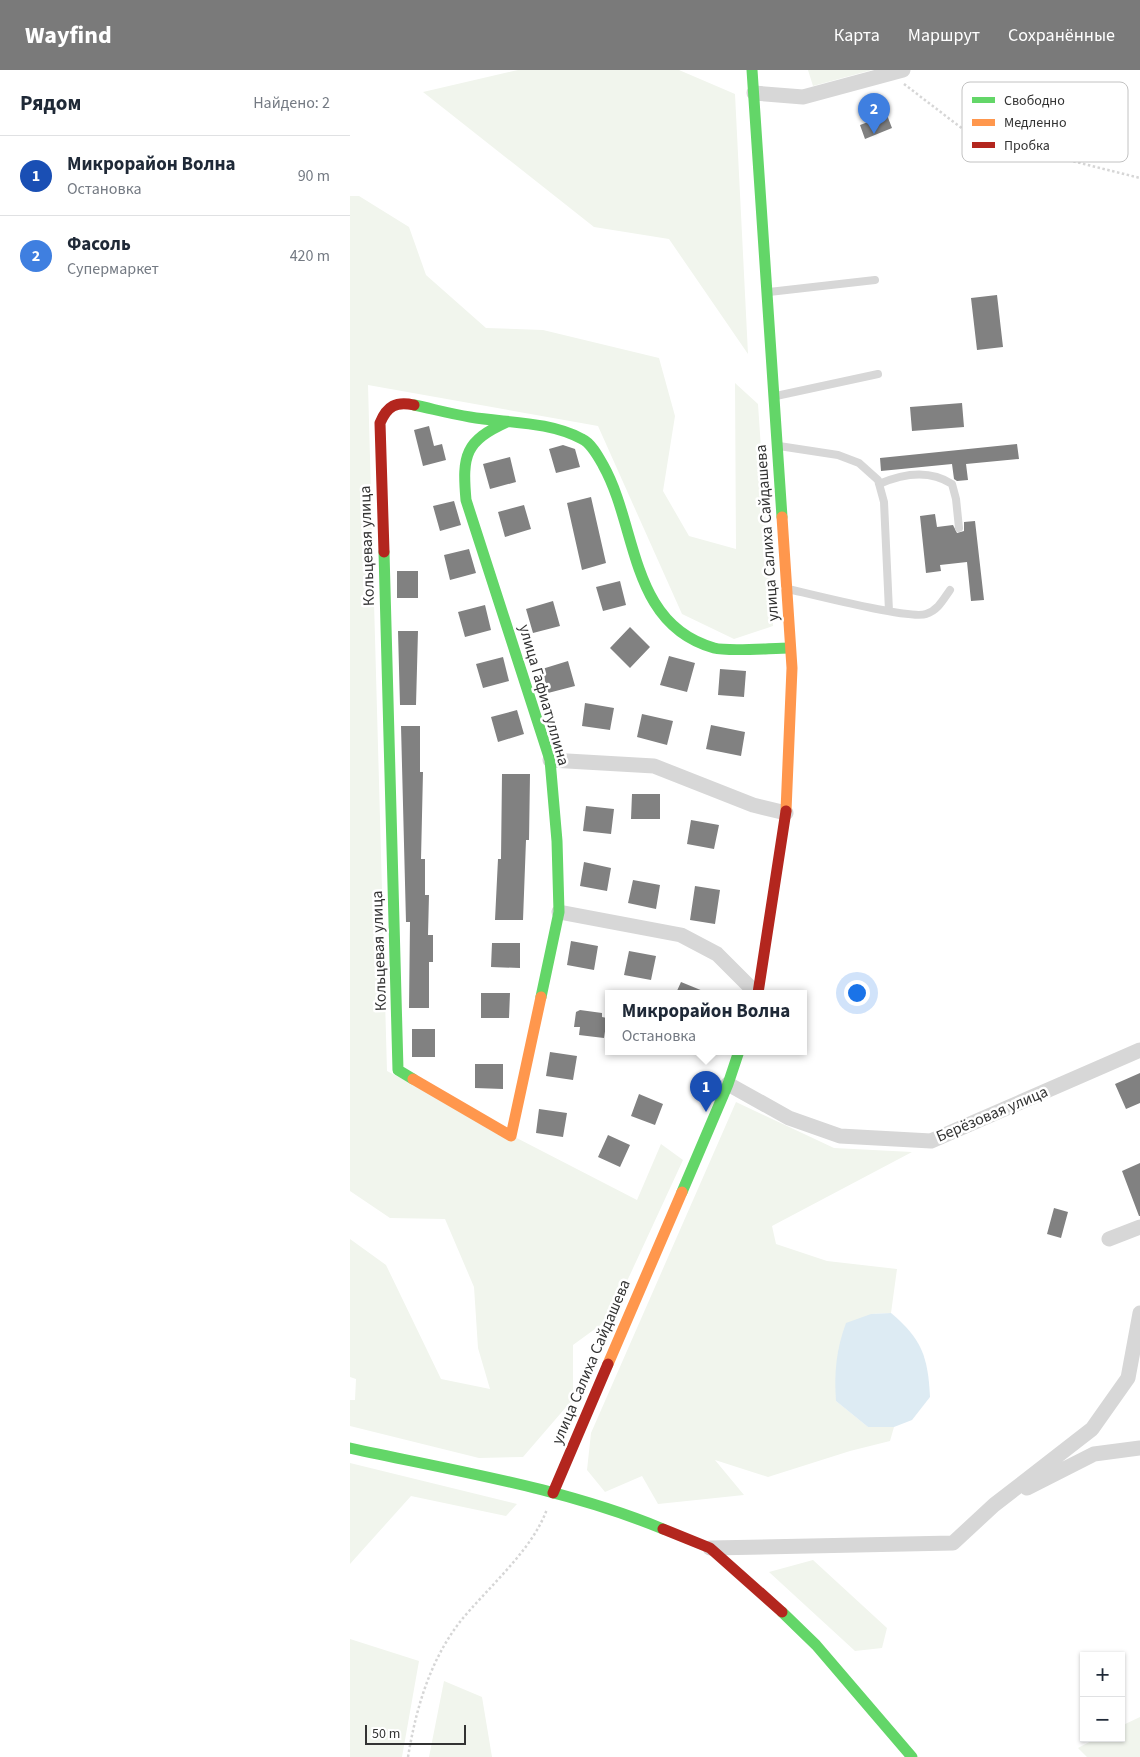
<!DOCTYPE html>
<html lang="ru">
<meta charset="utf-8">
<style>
body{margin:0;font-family:"Source Sans 3",sans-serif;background:#f2f2f3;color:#1f2937}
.controls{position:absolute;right:15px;bottom:15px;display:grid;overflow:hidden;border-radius:0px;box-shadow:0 1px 4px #0004}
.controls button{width:45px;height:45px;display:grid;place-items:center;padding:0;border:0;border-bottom:1px solid #e0e1e3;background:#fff;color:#1f2937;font:25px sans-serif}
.scale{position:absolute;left:15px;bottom:12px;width:101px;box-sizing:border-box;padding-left:5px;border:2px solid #333;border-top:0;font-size:14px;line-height:18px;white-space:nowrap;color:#333;-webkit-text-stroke:4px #fff;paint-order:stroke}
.you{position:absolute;left:506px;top:922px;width:18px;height:18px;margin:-12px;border:4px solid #fff;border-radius:50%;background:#1a73e8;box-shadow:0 0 0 8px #1a73e833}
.badge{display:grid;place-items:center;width:32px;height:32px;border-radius:50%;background:#7a7a7a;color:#fff;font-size:16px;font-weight:700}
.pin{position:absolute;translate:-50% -41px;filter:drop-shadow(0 1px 2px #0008)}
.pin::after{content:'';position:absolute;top:26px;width:18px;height:15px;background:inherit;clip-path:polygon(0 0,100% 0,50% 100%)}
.popup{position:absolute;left:255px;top:920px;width:202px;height:65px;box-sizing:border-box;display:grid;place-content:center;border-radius:0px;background:#fff;filter:drop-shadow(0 1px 4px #0005);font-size:16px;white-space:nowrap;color:#747a83}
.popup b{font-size:19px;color:#1f2937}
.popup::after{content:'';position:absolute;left:50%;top:100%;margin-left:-10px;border:10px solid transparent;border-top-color:#fff}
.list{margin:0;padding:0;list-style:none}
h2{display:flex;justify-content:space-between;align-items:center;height:65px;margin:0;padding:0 20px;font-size:21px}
h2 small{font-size:16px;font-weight:400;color:#747a83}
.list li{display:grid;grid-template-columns:32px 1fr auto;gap:15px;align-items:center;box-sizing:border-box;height:80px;padding:0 20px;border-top:1px solid #e0e1e3}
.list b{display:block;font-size:19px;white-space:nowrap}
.list p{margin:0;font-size:16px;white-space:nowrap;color:#747a83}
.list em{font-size:16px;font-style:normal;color:#747a83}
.map{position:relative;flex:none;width:790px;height:1687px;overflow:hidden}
header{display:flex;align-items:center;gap:30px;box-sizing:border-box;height:70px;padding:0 25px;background:#7a7a7a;color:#fff}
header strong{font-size:24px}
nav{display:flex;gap:28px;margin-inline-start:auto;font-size:18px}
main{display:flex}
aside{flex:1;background:#fff}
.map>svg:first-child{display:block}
.green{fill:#f1f5ed}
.water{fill:#ddebf3}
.building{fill:#818181}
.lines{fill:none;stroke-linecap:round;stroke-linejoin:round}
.path{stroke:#d6d6d6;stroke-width:2.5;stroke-dasharray:2.5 2.5;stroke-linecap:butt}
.lane{stroke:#d7d7d7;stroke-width:8}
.street{stroke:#d7d7d7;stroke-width:15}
.fast{stroke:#63d668;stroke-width:11}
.slow{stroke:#ff974d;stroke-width:11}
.jam{stroke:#b3261e;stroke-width:11}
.labels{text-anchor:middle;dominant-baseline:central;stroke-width:5;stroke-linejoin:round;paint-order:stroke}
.street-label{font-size:16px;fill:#333;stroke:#fff}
.key{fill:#fff;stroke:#c2c2c2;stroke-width:1}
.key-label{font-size:14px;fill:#333}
</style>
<header>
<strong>Wayfind</strong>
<nav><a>Карта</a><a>Маршрут</a><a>Сохранённые</a></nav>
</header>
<main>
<aside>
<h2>Рядом<small>Найдено: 2</small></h2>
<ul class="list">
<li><span class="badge" style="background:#1a4fb4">1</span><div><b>Микрорайон Волна</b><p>Остановка</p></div><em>90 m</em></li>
<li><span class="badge" style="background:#3f7fe0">2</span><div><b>Фасоль</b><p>Супермаркет</p></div><em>420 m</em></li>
</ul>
</aside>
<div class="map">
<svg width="790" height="1687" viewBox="0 0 790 1687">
<rect width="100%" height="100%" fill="#fff"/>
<path class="green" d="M 168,0 L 329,0 L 385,24 L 398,284 L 319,169 L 244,157 L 73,22 Z
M 458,0 L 522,0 L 463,16 Z
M 0,126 L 9,126 L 59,157 L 76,205 L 136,258 L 193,260 L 309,288 L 325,346 L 313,421 L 339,466 L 386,479 L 385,313 L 408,334 L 423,556 L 384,569 L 332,544 L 248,356 L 18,315 L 37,1001 L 287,1130 L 311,1074 L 333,1090 L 260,1248 L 223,1275 L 223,1329 L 173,1387 L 129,1388 L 0,1356 L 0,1330 L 5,1330 L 6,1309 L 0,1307 L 0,1169 L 36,1195 L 91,1309 L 140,1319 L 128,1278 L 124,1217 L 95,1149 L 40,1148 L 0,1121 Z
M 386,1032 L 484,1078 L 562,1082 L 422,1156 L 426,1174 L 477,1191 L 547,1199 L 541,1243 L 521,1244 L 486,1331 L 518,1357 L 544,1357 L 540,1371 L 500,1381 L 418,1407 L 365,1390 L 394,1425 L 308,1434 L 292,1406 L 255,1422 L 237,1400 L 241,1363 Z
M 0,1393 L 167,1434 L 156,1446 L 61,1426 L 0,1494 Z
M 463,1490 L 537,1558 L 532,1578 L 505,1581 L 419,1502 Z
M 0,1569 L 69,1591 L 52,1687 L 0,1687 Z
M 94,1611 L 132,1627 L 142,1687 L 79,1687 Z
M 790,1647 L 790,1687 L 737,1687 L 728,1678 L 747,1668 L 771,1668 L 771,1656 Z"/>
<path class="water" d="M 541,1243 C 572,1269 578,1287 580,1327 L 562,1350 L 544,1357 L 518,1357 L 486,1331 C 484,1303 486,1280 496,1253 L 521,1244 Z"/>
<path class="building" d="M 537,45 L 542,58 L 515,69 L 510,55 Z
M 647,225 L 653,277 L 627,280 L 621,228 Z
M 612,333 L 614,357 L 562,361 L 560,337 Z
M 79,356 L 84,376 L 92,374 L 96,390 L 73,396 L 64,360 Z
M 667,374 L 669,389 L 616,394 L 618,410 L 607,411 L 604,409 L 602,394 L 531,401 L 530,388 Z
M 213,375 L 225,379 L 230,397 L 206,403 L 199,379 Z
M 160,387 L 166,412 L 140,419 L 133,394 Z
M 241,427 L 256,493 L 232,500 L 217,433 Z
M 104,431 L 111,455 L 90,461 L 83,436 Z
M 174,435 L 181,459 L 155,467 L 148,442 Z
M 585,444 L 587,457 L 603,455 L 607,463 L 614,461 L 614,452 L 625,451 L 634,530 L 621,531 L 617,492 L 590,495 L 591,501 L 576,503 L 570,446 Z
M 119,479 L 126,503 L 100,510 L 94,485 Z
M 47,501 L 68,501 L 68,528 L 47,528 Z
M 270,511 L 276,535 L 253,541 L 246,517 Z
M 203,531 L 210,556 L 183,563 L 176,539 Z
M 135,535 L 141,560 L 115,567 L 108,542 Z
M 280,557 L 300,577 L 280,598 L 260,578 Z
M 48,561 L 68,561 L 66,635 L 50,635 Z
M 319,586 L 345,593 L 337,622 L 310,615 Z
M 153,587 L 159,611 L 133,618 L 126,594 Z
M 218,591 L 225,616 L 198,623 L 192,599 Z
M 370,599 L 396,601 L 394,627 L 368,625 Z
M 235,633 L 264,638 L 260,660 L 232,656 Z
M 167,640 L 174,664 L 148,672 L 141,647 Z
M 292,644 L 323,651 L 317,675 L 287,667 Z
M 361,655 L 395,662 L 391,686 L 356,679 Z
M 51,656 L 70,656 L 70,702 L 73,702 L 71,789 L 75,789 L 75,825 L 79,825 L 78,865 L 83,865 L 83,892 L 79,892 L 79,938 L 59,938 L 60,852 L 56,852 Z
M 152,704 L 180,704 L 179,770 L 176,770 L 173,850 L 145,850 L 148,789 L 151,789 Z
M 282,724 L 310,724 L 310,749 L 281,749 Z
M 236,736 L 264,739 L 261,764 L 233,761 Z
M 341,750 L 369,755 L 364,779 L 337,774 Z
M 234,792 L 261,798 L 257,821 L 230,816 Z
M 283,810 L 310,815 L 306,839 L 278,833 Z
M 345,816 L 370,820 L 365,854 L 340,850 Z
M 221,871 L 248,876 L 244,900 L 217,895 Z
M 142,873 L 170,873 L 170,898 L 141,897 Z
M 279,881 L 306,886 L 301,910 L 274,905 Z
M 331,912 L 358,923 L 326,923 Z
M 131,923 L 160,923 L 159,948 L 131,948 Z
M 230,940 L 252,943 L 252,947 L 257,948 L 254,968 L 229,965 L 230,957 L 224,957 L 226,942 Z
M 62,959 L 85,959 L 85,987 L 62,987 Z
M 200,982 L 227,986 L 223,1010 L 196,1006 Z
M 125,994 L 153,994 L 153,1019 L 125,1018 Z
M 790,1003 L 790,1033 L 776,1039 L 765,1014 Z
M 289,1024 L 313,1034 L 305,1055 L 281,1046 Z
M 189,1039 L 217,1043 L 213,1067 L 186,1063 Z
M 258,1065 L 280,1075 L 270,1097 L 248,1087 Z
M 790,1093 L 790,1146 L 789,1146 L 772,1101 Z
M 704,1138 L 718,1142 L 711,1168 L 697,1164 Z"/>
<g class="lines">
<path class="path" d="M 554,14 L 622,66 L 790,108
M 58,1687 C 66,1639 79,1593 109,1553 C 137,1518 182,1481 197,1439"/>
<path class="lane" d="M 419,222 L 525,210
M 426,326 L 528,304
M 429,376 L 488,385 L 509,393 L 528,410 L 534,432 L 539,541
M 529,414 C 552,404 579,399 602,414 L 606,429 L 609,458
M 438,519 C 460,524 561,550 576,544 C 588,540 593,530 600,520"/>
<path class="street" d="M 404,23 L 453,27 L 553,0
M 200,690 L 304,696 L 403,735 L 436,743
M 209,842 L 331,865 L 367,884 L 406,923
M 378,1014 L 439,1048 L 490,1066 L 581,1071 L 790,980
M 759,1169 L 790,1157
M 677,1418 L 744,1384 L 790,1378
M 360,1478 L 603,1473 L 644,1435 L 742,1359 L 778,1308 L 790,1243"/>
<path class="fast" d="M 402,0 L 432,447
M 64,335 C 83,339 101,344 120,347 C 156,353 199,351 232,369 C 241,373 248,386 253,395 C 288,457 279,554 364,578 C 379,582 422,578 440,578
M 157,352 C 115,371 112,385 116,430 L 200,690 L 207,771 L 209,842 L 191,927
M 34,482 L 48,1000 L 63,1009
M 332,1122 L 378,1014 L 389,981
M 0,1378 C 105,1401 214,1418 313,1459
M 432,1542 L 466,1575 L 562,1687"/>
<path class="slow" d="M 432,447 L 442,598 L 436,741
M 63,1009 L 161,1066 L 191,927
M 258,1294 L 332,1122"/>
<path class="jam" d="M 34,482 L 30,353 C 37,336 46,331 64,335
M 408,923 L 436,741
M 203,1423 L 258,1294
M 313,1459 L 360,1478 L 432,1542"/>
</g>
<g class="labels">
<g class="street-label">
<text transform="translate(417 463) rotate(-94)">улица Салиха Сайдашева</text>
<text transform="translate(17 476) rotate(-92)">Кольцевая улица</text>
<text transform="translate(194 625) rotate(74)">улица Гафиатуллина</text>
<text transform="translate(29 881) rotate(-92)">Кольцевая улица</text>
<text transform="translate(642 1044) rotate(-23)">Берёзовая улица</text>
<text transform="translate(241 1292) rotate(-67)">улица Салиха Сайдашева</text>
</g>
</g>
<rect x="612" y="12" width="166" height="80" rx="8" class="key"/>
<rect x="622" y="27" width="23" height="6" fill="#63d668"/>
<rect x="622" y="49" width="23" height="7" fill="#ff974d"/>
<rect x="622" y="72" width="23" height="6" fill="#b3261e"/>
<g class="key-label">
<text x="654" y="35">Свободно</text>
<text x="654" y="57">Медленно</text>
<text x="654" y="80">Пробка</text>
</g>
</svg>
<div class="controls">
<button>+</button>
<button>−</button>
</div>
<div class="scale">50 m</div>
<div class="you"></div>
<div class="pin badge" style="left:356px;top:1042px;background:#1a4fb4">1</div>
<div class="popup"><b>Микрорайон Волна</b>Остановка</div>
<div class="pin badge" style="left:524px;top:64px;background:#3f7fe0">2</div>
</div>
</main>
